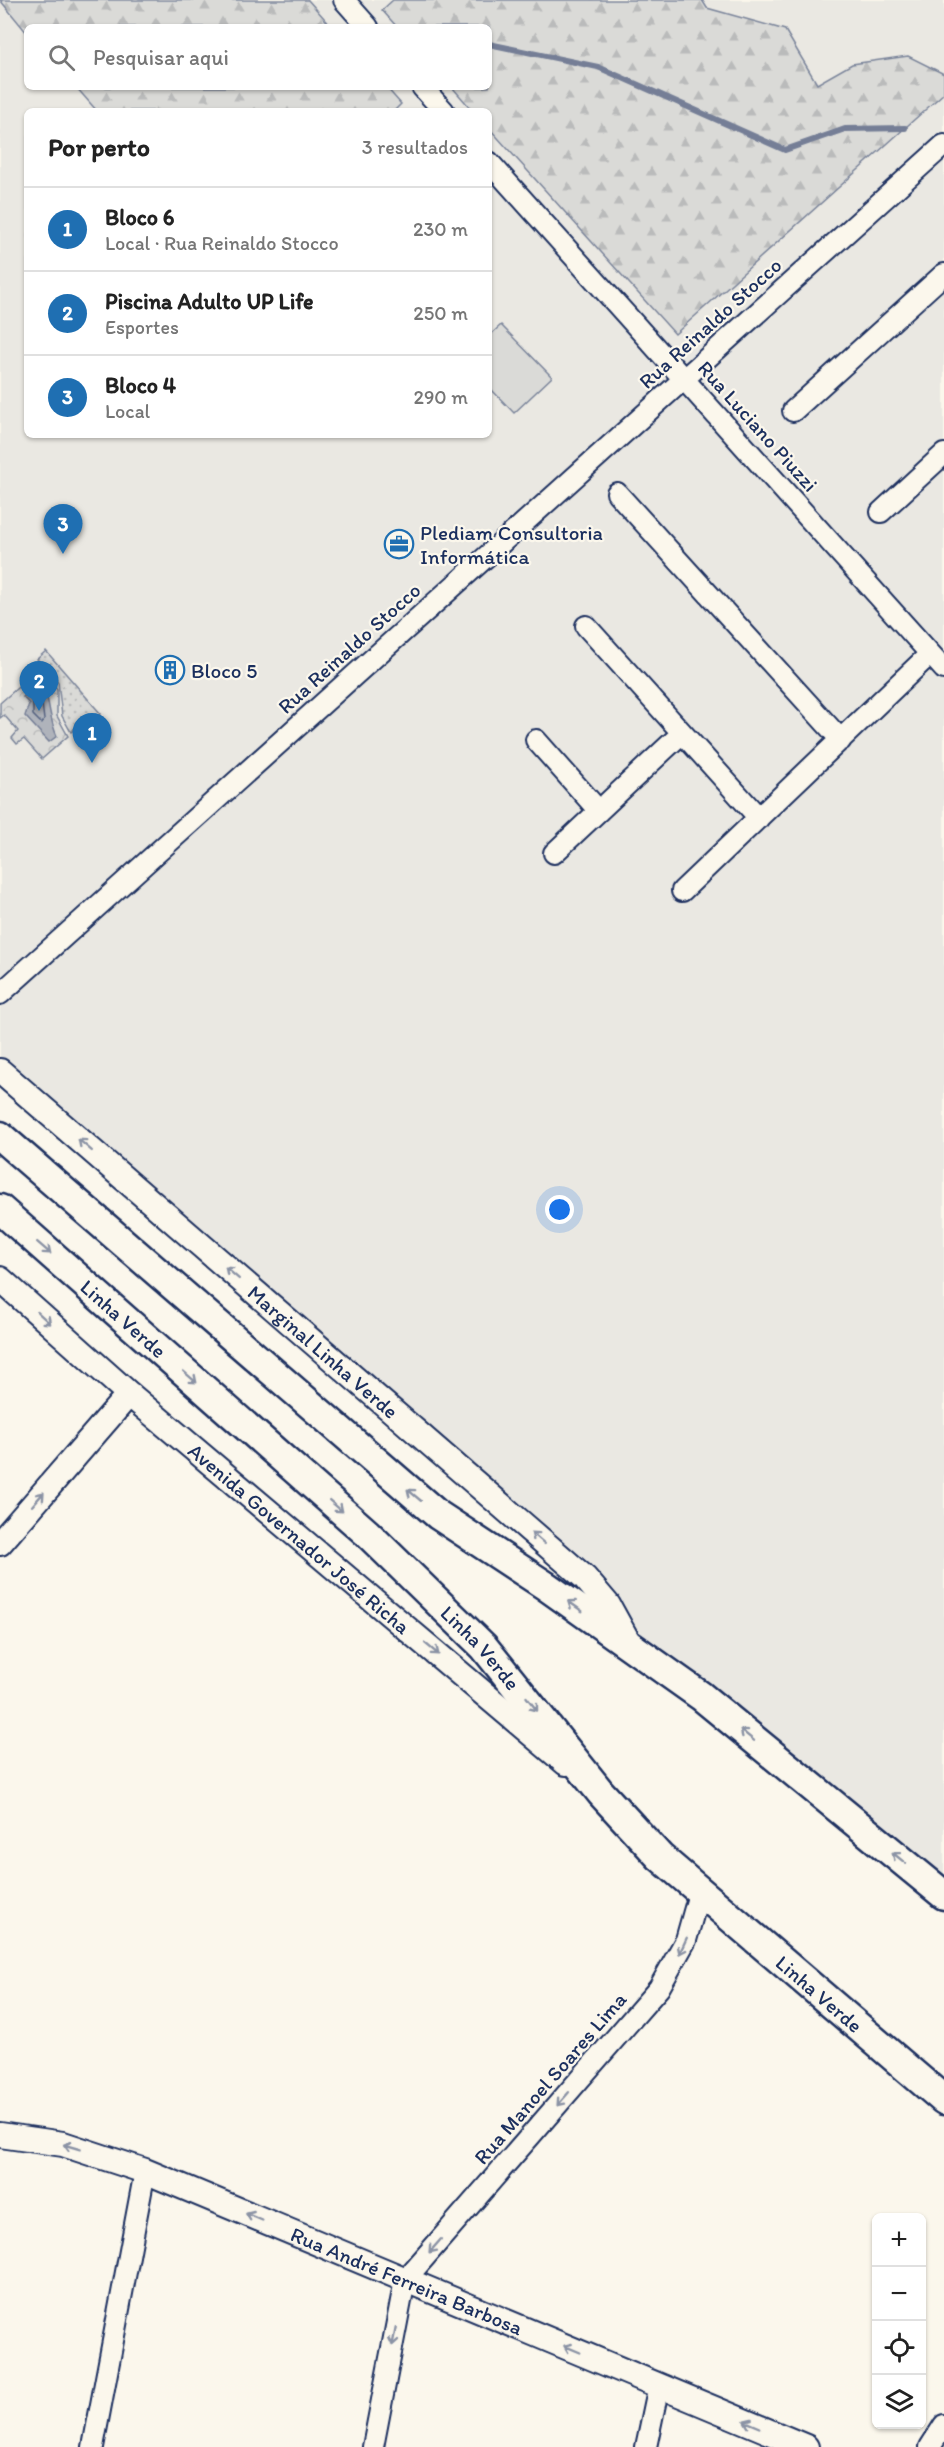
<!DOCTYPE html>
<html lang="pt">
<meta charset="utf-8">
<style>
body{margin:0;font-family:Itim,sans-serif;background:#f6f6f6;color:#222}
.controls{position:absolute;right:18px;bottom:18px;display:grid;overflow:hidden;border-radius:9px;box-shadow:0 2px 4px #0004}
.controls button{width:54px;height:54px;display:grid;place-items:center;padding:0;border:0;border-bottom:2px solid #e0e0e0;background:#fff;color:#222;font:30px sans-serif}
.you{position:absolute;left:560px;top:1210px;width:21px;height:21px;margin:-15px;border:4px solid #fff;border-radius:50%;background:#1a73e8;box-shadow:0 0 0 9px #1a73e833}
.badge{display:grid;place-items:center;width:39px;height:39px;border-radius:50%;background:#1f6fb2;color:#fff;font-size:20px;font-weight:700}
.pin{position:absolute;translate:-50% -50px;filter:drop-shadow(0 2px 3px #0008)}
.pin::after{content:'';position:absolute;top:32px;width:21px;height:18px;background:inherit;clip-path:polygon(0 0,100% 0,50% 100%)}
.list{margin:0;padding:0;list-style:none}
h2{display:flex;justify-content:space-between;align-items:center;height:78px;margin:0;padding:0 24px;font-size:26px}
h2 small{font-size:20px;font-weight:400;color:#767676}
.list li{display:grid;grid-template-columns:39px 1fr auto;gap:18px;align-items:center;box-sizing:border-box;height:84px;padding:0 24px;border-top:2px solid #e0e0e0}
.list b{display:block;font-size:22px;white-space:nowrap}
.list p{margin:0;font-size:20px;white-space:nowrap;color:#767676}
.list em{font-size:20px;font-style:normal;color:#767676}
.icon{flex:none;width:33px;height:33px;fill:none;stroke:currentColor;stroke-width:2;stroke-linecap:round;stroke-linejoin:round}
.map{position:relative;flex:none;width:944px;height:2447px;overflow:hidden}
.search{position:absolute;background:#fff;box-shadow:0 2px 4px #0004;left:24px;top:24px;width:468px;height:66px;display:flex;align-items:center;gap:15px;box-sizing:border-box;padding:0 21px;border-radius:9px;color:#767676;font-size:22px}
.panel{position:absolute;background:#fff;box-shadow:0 2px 4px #0004;left:24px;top:108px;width:468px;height:330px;border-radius:9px}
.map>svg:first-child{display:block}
.built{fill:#eae8e2;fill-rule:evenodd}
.grass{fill:#dadad7;stroke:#7a849a;stroke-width:1.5}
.forest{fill:url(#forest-firs);stroke:#7a849a;stroke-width:1.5}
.park{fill:url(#park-crowns);stroke:#7a849a;stroke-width:1.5}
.garden{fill:url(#garden-dots);stroke:#7a849a;stroke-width:1.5}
.water{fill:#afb3bb;stroke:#747e96;stroke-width:1.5}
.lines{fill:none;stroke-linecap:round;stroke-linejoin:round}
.shore{stroke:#566483;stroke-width:1.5}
.stream{stroke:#747e96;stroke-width:6}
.minor-casing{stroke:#1b2f5e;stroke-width:24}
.major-casing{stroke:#1b2f5e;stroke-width:28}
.highway-casing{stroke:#1b2f5e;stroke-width:33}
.minor{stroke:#fbf7ec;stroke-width:20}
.major{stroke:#fbf7ec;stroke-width:24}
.highway{stroke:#fbf7ec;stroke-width:28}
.oneway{stroke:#8b93a5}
.labels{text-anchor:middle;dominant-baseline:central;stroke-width:4.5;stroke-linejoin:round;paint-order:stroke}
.street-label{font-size:21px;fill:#1b2f5e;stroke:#fbf7ec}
.poi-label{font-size:21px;fill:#1b2f5e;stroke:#fbf7ec;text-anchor:start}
</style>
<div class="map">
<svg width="944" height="2447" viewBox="0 0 944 2447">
<defs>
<pattern id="forest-firs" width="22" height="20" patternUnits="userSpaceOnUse" patternTransform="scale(1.5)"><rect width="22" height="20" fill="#dadad7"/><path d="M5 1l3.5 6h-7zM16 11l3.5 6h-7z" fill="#babbbb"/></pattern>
<pattern id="park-crowns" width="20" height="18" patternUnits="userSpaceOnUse" patternTransform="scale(1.5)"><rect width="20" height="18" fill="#dadad7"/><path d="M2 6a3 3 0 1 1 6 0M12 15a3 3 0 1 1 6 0" fill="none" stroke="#babbbb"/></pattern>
<pattern id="garden-dots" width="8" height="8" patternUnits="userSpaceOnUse" patternTransform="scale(1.5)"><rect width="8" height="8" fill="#dadad7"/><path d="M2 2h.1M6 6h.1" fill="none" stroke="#babbbb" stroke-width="1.8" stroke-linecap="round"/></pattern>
</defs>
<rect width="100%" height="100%" fill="#fbf7ec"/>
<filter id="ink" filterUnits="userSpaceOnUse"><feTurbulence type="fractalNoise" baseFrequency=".0167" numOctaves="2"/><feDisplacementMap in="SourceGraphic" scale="12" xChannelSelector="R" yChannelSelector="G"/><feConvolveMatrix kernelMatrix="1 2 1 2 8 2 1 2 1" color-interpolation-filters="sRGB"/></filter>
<g filter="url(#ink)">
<path class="built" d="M 0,0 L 944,0 L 944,1896 L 734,1724 L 585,1578 L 0,1071 ZM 27,27 L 489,27 L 489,87 L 27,87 ZM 27,111 L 489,111 L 489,435 L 27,435 Z"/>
<path class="grass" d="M 501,325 L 552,377 L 514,413 L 489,387 L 489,336 Z"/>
<path class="forest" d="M 0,0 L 308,0 L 332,27 L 27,27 L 27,33 Z
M 393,0 L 702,0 L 707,8 L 785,30 L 817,84 L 852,64 L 908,56 L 944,74 L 944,93 L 675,334 L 489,128 L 489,111 L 473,111 L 452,87 L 489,87 L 489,27 L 397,27 L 382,10 Z
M 76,87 L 386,87 L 401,104 L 394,111 L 97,111 Z"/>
<path class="park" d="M 41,667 L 57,689 L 57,716 L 68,736 L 42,759 L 24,739 L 17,744 L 12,738 L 18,731 L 4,715 L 0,718 L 0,703 Z"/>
<path class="garden" d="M 46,651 L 101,714 L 79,734 L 74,729 L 71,732 L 62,716 L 58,682 L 37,659 Z"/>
<path class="water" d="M 40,682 C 51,698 48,718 57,736 L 49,742 L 25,716 L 29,704 L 23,697 Z"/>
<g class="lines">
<path class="shore" d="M 38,692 L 41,695 L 44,720 L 42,724 L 33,715 L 33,697 Z"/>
<path class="stream" d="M 489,44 L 598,67 L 785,150 L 845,129 L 905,128"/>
<g class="minor-casing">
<path id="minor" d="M 344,0 L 368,27
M 422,87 L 444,111
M 489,162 L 944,669
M 793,411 L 944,274
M 617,493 L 841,740
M 881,512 L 944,454
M 586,626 L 759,818
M 536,740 L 599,811
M 554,853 L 681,734
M 682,891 L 930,654
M 0,994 L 944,145
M 93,2447 L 145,2171
M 373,2447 L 405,2280 L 659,1988 L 686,1940 L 700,1890
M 646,2447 L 659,2385
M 930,2447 L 944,2425"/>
</g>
<g class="major-casing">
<g id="major">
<path id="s1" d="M 0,1071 L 585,1578 L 608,1605 L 630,1645"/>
<path id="s2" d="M 0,1279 L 129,1394 L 566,1763"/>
<path d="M 0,1543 L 129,1394"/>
<path id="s3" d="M 0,2135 L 63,2144 L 145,2171 L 806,2447"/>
</g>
</g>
<g class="highway-casing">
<g id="highway">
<path d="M 0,1136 L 438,1515 L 546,1586 L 701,1696 L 944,1895"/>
<path id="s4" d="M 0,1209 L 367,1533 L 484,1647 L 601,1793 L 660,1857 L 944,2100"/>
</g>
</g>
<use href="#minor" class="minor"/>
<use href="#major" class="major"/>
<use href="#highway" class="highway"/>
</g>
<defs><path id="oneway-shaft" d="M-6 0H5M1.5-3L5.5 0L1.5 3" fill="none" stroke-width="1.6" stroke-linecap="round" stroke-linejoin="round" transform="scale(1.5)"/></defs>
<g class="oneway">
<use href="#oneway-shaft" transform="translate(85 1145) rotate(-139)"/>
<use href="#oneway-shaft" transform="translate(44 1248) rotate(41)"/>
<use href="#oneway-shaft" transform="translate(232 1273) rotate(-139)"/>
<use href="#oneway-shaft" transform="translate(44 1318) rotate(42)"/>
<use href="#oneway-shaft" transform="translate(190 1377) rotate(41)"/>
<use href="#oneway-shaft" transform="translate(414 1495) rotate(-140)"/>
<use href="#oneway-shaft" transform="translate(38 1499) rotate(-49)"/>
<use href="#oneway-shaft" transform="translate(336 1506) rotate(41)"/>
<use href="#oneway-shaft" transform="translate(538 1538) rotate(-139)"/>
<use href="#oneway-shaft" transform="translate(575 1606) rotate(-145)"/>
<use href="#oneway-shaft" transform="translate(432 1649) rotate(40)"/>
<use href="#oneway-shaft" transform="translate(532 1704) rotate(52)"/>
<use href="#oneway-shaft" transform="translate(747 1735) rotate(-141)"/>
<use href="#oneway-shaft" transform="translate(899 1858) rotate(-141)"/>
<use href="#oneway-shaft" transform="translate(683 1946) rotate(115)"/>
<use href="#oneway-shaft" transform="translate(563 2099) rotate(131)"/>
<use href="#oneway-shaft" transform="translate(72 2147) rotate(-164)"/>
<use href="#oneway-shaft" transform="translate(254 2217) rotate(-157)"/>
<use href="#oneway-shaft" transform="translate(435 2246) rotate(131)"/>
<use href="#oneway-shaft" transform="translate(394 2337) rotate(101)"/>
<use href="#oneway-shaft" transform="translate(572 2349) rotate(-157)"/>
<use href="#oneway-shaft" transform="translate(752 2424) rotate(-157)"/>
</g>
</g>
<defs>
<g id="office-ring" transform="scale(1.5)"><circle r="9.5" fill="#fbf7ec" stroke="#1f6fb2" stroke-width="1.5"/><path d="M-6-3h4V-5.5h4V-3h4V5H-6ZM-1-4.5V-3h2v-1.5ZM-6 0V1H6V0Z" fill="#1f6fb2"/></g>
<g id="building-ring" transform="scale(1.5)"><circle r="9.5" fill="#fbf7ec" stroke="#1f6fb2" stroke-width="1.5"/><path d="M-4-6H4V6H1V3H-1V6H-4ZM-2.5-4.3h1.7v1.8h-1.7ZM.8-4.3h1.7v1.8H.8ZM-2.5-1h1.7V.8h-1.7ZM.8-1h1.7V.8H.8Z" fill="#1f6fb2"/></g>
</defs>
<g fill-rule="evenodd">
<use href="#office-ring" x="399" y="544"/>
<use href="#building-ring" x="170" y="670"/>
</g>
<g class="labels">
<g class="street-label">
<text transform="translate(710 323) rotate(-42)">Rua Reinaldo Stocco</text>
<text transform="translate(758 426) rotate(48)">Rua Luciano Piuzzi</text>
<text transform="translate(349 648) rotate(-42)">Rua Reinaldo Stocco</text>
<text stroke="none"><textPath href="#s4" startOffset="165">Linha Verde</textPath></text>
<text stroke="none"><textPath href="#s1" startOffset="428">Marginal Linha Verde</textPath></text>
<text stroke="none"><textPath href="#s2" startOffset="396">Avenida Governador José Richa</textPath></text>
<text stroke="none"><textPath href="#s4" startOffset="651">Linha Verde</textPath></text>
<text stroke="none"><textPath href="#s4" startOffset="1137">Linha Verde</textPath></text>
<text transform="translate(550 2078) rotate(-49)">Rua Manoel Soares Lima</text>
<text stroke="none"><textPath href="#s3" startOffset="434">Rua André Ferreira Barbosa</textPath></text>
</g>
<g class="poi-label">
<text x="420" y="532">Plediam Consultoria<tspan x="420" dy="24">Informática</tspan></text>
<text x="191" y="670">Bloco 5</text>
</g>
</g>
</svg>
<div class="controls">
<button>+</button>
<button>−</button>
<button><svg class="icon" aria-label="locate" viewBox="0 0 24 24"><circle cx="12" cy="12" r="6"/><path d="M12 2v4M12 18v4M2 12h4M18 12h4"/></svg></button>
<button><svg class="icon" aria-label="layers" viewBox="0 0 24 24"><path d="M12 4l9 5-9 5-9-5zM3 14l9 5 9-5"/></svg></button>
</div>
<div class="you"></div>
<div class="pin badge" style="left:92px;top:763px">1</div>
<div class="pin badge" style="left:39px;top:711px">2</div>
<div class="pin badge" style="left:63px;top:554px">3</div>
<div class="search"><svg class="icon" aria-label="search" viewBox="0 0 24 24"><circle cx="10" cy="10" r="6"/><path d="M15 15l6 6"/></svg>Pesquisar aqui</div>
<section class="panel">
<h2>Por perto<small>3 resultados</small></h2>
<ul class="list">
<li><span class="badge">1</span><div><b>Bloco 6</b><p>Local · Rua Reinaldo Stocco</p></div><em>230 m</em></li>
<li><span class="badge">2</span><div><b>Piscina Adulto UP Life</b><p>Esportes</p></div><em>250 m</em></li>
<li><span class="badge">3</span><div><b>Bloco 4</b><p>Local</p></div><em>290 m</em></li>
</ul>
</section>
</div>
